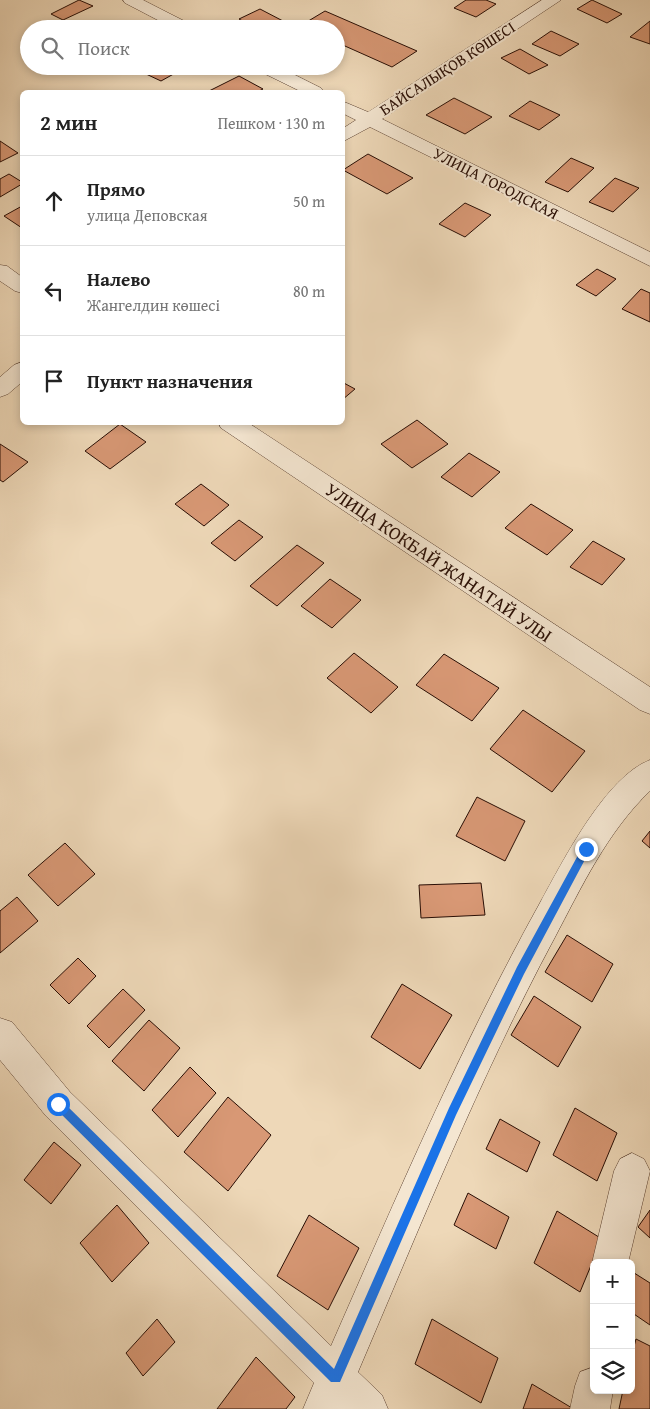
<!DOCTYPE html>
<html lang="ru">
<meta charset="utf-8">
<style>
body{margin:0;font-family:"Gentium Book Plus",serif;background:#f2f2f2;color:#222}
.controls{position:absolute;right:15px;bottom:15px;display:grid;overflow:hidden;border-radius:8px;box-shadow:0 2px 8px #0003}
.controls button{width:45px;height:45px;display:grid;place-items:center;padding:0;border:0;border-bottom:1px solid #e0e0e0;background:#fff;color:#222;font:25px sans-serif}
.stop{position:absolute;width:15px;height:15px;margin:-11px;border:4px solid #1a73e8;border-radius:50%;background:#fff}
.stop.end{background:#1a73e8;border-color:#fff;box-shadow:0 1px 5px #0008}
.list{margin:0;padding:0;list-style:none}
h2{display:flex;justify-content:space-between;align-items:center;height:65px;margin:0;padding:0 20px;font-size:21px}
h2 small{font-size:16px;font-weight:400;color:#767676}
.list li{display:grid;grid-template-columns:32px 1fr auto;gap:15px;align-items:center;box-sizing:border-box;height:90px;padding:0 20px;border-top:1px solid #e0e0e0}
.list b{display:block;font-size:19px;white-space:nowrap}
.list p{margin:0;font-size:16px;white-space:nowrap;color:#767676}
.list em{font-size:16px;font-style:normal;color:#767676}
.icon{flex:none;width:28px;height:28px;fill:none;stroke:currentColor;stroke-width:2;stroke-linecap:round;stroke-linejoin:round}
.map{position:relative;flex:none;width:650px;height:1409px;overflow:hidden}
.search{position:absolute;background:#fff;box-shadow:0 2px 8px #0003;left:20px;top:20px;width:325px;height:55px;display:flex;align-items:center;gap:12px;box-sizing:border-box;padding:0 18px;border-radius:28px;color:#767676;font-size:19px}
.panel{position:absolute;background:#fff;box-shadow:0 2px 8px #0003;left:20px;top:90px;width:325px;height:335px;border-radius:8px}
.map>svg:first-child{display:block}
.building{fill:#d89875;stroke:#280d04}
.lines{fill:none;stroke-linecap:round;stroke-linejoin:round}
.minor-casing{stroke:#5a4031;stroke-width:1}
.minor{fill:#f4e6d1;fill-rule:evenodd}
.route{fill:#1a73e8}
.labels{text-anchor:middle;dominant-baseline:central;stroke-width:4;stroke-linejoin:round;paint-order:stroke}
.far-street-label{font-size:16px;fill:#280d04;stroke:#f4e6d1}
.street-label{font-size:19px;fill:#280d04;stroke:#f4e6d1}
</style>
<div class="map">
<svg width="650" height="1409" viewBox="0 0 650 1409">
<rect width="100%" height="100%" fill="#eed8b8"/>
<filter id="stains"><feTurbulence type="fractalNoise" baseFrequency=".004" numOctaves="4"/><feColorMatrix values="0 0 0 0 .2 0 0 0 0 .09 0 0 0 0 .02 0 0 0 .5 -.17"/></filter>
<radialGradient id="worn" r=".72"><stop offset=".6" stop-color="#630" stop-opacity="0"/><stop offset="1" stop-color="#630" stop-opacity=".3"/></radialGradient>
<path class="building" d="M 79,0 L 93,6 L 63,20 L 51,14 Z
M 466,0 L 486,0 L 496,4 L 476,17 L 454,8 Z
M 592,0 L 622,14 L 607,23 L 577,9 Z
M 260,9 L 283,21 L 267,29 L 257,29 L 239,19 Z
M 325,11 L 417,51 L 392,67 L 336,42 L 336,29 L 306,29 L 300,26 Z
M 650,21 L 650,44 L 630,37 Z
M 551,31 L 579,44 L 560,56 L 532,44 Z
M 520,49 L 548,65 L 529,74 L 501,58 Z
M 160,66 L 188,66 L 161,81 L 146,74 Z
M 239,76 L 263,89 L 257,92 L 207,92 Z
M 454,98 L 492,117 L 465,134 L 426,115 Z
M 530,101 L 560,115 L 539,130 L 509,116 Z
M 0,141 L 18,153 L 0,162 Z
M 368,154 L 413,178 L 387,194 L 343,170 Z
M 571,158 L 594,168 L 568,192 L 545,182 Z
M 9,174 L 22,182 L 22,184 L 0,197 L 0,179 Z
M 615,178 L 639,188 L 613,212 L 589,202 Z
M 465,203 L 491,215 L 465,237 L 439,224 Z
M 22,206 L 22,228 L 4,216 Z
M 597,269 L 616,279 L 596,296 L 576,285 Z
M 641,289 L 650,293 L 650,322 L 622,309 Z
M 342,382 L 355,389 L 342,400 Z
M 417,420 L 448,444 L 412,468 L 381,444 Z
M 120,424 L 146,442 L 110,469 L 85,451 Z
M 0,444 L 28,462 L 3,482 L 0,480 Z
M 469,453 L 500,472 L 472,497 L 441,477 Z
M 201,484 L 229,505 L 204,526 L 175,504 Z
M 531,504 L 573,530 L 547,555 L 505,528 Z
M 239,520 L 263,537 L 235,561 L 211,543 Z
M 593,541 L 625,559 L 602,585 L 570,567 Z
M 297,545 L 324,563 L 277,606 L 250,586 Z
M 330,579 L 361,600 L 332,628 L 301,606 Z
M 354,653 L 398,687 L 371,713 L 327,678 Z
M 444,654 L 499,688 L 472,721 L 416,685 Z
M 523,710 L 585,751 L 552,792 L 490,749 Z
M 477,797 L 525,821 L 505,861 L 456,836 Z
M 650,831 L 650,848 L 642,841 Z
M 65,843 L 95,874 L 58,906 L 28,875 Z
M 481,883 L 485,915 L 421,918 L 419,885 Z
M 17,897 L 38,921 L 0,953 L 0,911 Z
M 567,935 L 613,964 L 592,1002 L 545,972 Z
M 78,958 L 96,976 L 69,1004 L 50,985 Z
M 402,984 L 452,1015 L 420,1069 L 371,1037 Z
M 123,989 L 145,1010 L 109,1048 L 87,1026 Z
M 534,996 L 581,1027 L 558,1067 L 511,1035 Z
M 149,1020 L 180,1048 L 144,1091 L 112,1061 Z
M 190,1067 L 216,1093 L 178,1137 L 152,1110 Z
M 228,1097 L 271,1135 L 228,1191 L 184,1152 Z
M 575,1108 L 617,1133 L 597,1181 L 553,1155 Z
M 500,1119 L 540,1142 L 527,1172 L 486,1149 Z
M 54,1142 L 81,1165 L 51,1204 L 24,1180 Z
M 468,1193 L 509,1217 L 496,1249 L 454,1225 Z
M 117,1205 L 149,1243 L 112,1282 L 80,1243 Z
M 650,1210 L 650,1238 L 638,1227 Z
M 557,1211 L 602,1239 L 580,1292 L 534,1263 Z
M 309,1215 L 359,1248 L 328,1310 L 277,1276 Z
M 631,1271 L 650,1283 L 650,1325 L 631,1312 Z
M 157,1319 L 175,1342 L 143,1376 L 126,1353 Z
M 432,1319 L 498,1358 L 481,1403 L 415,1364 Z
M 636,1339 L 650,1346 L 650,1409 L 619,1409 L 623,1390 L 631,1390 L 631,1358 Z
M 256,1357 L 295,1397 L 286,1409 L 217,1409 Z
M 532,1384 L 572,1408 L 571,1409 L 523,1409 Z"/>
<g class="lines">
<g class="minor-casing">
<path id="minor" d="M 123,0 L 143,0 L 194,26 L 196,29 L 175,29 L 125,3 Z
M 542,0 L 561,0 L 382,119 L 650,252 L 650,266 L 370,127 L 342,142 L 342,129 L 356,120 L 342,113 L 342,101 L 368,112 Z
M 255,66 L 277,66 L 321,88 L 324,92 L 302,92 L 257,70 Z
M 0,265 L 7,266 L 22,277 L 22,293 L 15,291 L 0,281 Z
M 22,362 L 22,382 L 8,394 L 0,397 L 0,377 L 14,365 Z
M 218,422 L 247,422 L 650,687 L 650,714 L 640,710 L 221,428 Z
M 650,760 L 650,791 C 607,832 581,888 554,939 C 479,1079 420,1227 358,1372 L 382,1395 L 388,1409 L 303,1409 L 314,1383 L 46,1116 L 0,1060 L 0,1018 L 12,1022 L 70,1092 L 331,1346 C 397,1196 461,1045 541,901 C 563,861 606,776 650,760 Z
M 632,1153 L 644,1159 L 650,1171 L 628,1263 L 594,1263 L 594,1268 L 592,1263 L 614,1171 L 620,1159 Z
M 594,1367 L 594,1390 L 613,1390 L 610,1409 L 570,1409 L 575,1386 L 580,1372 Z"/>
</g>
<use href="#minor" class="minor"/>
</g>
<path class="route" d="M 586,845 L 591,849 L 589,852 L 524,974 L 456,1115 L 340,1382 L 331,1382 L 54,1107 L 54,1100 L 61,1100 L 334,1369 L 449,1108 L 517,967 L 583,846 Z"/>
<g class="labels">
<g class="far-street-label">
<text transform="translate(447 68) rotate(-33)">БАЙСАЛЫҚОВ КӨШЕСІ</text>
<text transform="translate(496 183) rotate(27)">УЛИЦА ГОРОДСКАЯ</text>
</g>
<g class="street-label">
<text transform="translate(439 562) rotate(34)">УЛИЦА КОКБАЙ ЖАНАТАЙ УЛЫ</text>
</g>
</g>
<rect width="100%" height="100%" filter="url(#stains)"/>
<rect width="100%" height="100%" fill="url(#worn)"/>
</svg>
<div class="controls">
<button>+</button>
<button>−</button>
<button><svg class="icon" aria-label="layers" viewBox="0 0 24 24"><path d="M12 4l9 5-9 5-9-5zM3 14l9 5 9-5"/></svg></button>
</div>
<div class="stop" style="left:58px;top:1104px"></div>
<div class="stop end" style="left:586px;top:849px"></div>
<div class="search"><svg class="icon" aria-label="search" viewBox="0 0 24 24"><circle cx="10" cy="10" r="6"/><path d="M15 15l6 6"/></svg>Поиск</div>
<section class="panel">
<h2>2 мин<small>Пешком · 130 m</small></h2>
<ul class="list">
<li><svg class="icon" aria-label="ahead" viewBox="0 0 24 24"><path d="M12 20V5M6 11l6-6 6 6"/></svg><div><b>Прямо</b><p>улица Деповская</p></div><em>50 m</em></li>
<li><svg class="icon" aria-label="left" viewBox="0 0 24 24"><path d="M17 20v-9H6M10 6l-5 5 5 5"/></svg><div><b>Налево</b><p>Жангелдин көшесі</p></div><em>80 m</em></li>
<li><svg class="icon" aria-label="arrive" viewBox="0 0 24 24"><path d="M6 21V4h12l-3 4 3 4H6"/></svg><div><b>Пункт назначения</b></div></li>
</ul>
</section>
</div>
